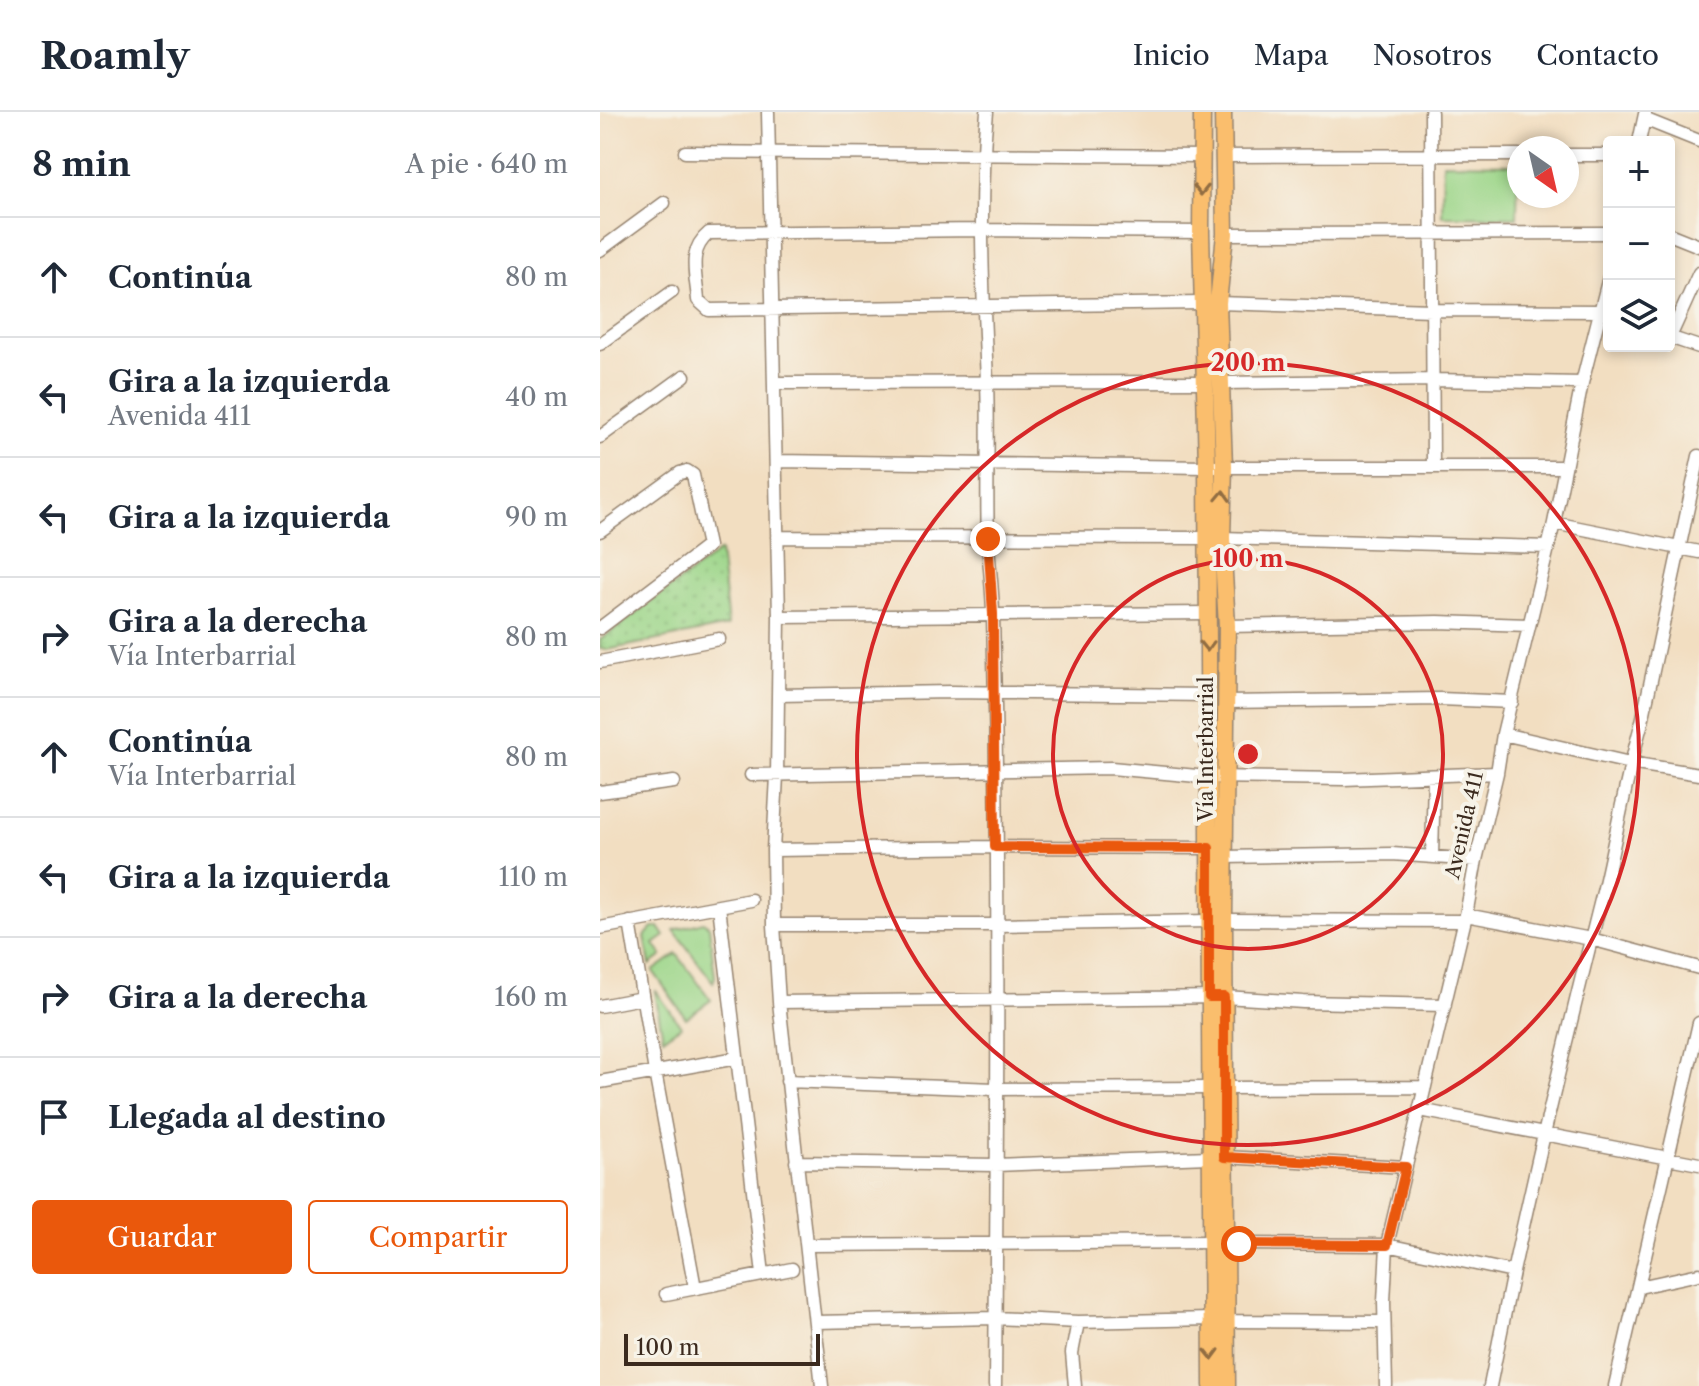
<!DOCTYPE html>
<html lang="es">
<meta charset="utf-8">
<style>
body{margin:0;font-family:"Libre Caslon Text",serif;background:#f2f2f3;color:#1f2937}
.controls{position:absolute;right:24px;top:24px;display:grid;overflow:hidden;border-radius:8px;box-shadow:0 4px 12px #0003}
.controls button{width:72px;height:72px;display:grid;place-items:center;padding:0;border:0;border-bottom:2px solid #e0e1e3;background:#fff;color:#1f2937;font:40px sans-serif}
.compass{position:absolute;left:907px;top:24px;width:72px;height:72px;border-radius:50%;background:#fff;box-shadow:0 4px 12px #0003;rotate:146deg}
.scale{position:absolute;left:24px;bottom:20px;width:196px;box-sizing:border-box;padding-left:8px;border:4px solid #3b2a1e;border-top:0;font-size:22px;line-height:28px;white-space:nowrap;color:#3b2a1e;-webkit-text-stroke:6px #f7f3e8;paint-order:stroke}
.stop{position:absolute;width:24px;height:24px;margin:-18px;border:6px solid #ea580c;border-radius:50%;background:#fff}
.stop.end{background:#ea580c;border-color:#fff;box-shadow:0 2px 8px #0008}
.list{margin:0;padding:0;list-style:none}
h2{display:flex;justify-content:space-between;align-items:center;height:104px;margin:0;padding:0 32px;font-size:34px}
h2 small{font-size:26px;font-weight:400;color:#747a83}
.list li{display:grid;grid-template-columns:52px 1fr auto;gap:24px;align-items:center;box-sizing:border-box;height:120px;padding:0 32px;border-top:2px solid #e0e1e3}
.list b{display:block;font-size:30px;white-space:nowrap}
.list p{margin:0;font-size:26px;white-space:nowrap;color:#747a83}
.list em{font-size:26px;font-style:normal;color:#747a83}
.actions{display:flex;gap:16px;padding:24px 32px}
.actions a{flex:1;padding:18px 0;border:2px solid #ea580c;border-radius:8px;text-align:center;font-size:28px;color:#ea580c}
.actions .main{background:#ea580c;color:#fff}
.icon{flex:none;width:44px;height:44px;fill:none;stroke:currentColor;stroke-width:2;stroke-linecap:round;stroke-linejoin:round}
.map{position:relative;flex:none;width:1099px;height:1274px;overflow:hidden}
header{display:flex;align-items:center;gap:48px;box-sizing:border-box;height:112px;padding:0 40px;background:#fff;border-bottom:2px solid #e0e1e3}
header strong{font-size:38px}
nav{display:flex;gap:44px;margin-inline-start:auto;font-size:28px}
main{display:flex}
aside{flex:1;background:#fff}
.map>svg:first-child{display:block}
.green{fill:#9dd68a;stroke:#6c8054;stroke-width:2}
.park{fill:url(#park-dots);stroke:#6c8054;stroke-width:2}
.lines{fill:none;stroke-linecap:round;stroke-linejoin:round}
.minor-casing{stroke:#968470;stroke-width:15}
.major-casing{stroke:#968470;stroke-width:19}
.minor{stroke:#fff;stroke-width:12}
.major{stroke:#fabe6d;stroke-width:16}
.oneway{stroke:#916d42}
.route{stroke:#ea580c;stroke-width:10}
.ring{fill:none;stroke:#d62828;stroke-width:4}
.labels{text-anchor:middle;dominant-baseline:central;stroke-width:8;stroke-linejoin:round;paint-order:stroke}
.street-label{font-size:20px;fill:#3b2a1e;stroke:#f7f3e8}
.centre{fill:#d62828;stroke:#f7f3e8;stroke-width:4}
.ring-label{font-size:24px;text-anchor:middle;font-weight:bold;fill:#d62828;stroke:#f7f3e8;stroke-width:8;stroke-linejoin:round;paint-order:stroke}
</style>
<header>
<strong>Roamly</strong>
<nav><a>Inicio</a><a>Mapa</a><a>Nosotros</a><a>Contacto</a></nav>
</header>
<main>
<aside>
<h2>8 min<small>A pie · 640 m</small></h2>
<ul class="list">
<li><svg class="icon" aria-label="ahead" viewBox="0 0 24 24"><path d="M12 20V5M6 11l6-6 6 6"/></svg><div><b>Continúa</b></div><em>80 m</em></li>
<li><svg class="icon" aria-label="left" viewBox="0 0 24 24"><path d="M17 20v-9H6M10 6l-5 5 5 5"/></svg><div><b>Gira a la izquierda</b><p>Avenida 411</p></div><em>40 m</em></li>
<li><svg class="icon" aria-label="left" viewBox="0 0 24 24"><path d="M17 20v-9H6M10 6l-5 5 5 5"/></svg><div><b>Gira a la izquierda</b></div><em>90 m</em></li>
<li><svg class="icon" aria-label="right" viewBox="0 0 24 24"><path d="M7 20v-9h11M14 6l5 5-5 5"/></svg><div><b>Gira a la derecha</b><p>Vía Interbarrial</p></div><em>80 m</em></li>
<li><svg class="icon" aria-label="ahead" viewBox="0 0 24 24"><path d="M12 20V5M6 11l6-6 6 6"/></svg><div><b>Continúa</b><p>Vía Interbarrial</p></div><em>80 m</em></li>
<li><svg class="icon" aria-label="left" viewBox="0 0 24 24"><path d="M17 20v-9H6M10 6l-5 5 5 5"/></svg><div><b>Gira a la izquierda</b></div><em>110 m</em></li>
<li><svg class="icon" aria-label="right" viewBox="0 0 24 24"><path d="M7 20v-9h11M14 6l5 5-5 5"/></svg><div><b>Gira a la derecha</b></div><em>160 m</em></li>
<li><svg class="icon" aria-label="arrive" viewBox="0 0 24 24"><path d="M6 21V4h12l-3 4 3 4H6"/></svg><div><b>Llegada al destino</b></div></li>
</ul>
<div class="actions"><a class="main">Guardar</a><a>Compartir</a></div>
</aside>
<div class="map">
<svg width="1099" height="1274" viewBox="0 0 1099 1274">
<defs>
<pattern id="park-dots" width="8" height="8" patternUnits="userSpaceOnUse" patternTransform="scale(2)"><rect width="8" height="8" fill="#9dd68a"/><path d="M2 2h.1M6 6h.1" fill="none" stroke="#88b877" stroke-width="1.8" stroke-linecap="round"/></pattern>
</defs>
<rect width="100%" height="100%" fill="#f7f3e8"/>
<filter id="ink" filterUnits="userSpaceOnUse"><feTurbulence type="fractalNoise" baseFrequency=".0125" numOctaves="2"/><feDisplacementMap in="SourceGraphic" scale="16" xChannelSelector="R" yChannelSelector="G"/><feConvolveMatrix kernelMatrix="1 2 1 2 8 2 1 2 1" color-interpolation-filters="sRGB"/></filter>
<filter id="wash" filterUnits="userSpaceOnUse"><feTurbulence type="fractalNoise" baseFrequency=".006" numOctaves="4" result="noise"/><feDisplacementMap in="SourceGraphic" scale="32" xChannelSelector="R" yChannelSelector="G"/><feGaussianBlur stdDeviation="1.8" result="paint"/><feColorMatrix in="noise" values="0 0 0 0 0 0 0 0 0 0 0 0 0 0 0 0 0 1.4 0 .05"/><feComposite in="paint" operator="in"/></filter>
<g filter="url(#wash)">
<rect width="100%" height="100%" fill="#f2dec1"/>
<path class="green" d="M 843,51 L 918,52 L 917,105 L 842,104 Z
M 103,810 L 109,814 L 115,865 L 113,870 L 74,818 Z
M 59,815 L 65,824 L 54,832 L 62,844 L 50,853 L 45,824 L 51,817 Z
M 77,842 L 111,888 L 86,906 L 53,859 Z
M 56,879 L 81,914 L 63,926 L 55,880 Z"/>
<path class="park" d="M 120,439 L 128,514 L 7,538 L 0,537 L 0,528 Z"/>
</g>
<g filter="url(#ink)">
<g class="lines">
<g class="minor-casing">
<path id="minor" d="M 168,0 L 179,505 L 177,664 L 173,738 L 174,813 L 179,890 L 222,1274
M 387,0 C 378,90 383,179 387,269 C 389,322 386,375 388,429 C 389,454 393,480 393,505 C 400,761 397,1018 395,1274
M 831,0 L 833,353
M 1044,7 L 1099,29
M 1039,30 L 1045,2
M 85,40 L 602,44
M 967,43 L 1009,43
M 623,44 L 919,43
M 601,120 L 381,118 L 109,121 C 87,139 96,162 98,188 L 109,198 L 602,191
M 625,122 L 1009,121
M 1069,122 L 1099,134
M 0,138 L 64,91
M 618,191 L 832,198 L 1001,199
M 1069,225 L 1099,235
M 1070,225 L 1099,161
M 0,232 L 72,180
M 176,271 L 604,270
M 622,271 L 833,268 L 982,271
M 0,325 L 84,264
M 176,349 L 607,355 L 965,355
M 954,411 L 1099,440
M 0,419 L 80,361 L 87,359 L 93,363 L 108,434 L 0,516
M 177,425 L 606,426
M 622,426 L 948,435
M 179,505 L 607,501
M 627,514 L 838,510 L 929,513
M 0,550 L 119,527
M 178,583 L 351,580 L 608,583
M 626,590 L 840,587 L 912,590
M 903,622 L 1030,651 L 1099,662
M 151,663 L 511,656 L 608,665 L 744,667 L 897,661
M 0,680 L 74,670
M 173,738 L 395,735 L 609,736
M 625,745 L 792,742 L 876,748
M 832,745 L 834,664
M 119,794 L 163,1162
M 866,803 L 991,827 L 1099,856
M 624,808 L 864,809
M 30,810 L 55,960 L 95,1176
M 174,813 L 396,813 L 608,809
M 0,816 L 151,788
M 179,890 L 624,885 L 703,890 L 845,893
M 0,894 L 42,886
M 187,969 L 395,977 L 611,976
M 0,970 L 137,946
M 625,976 L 825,975
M 820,998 L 1099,1052
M 624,1045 L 806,1055
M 196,1050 L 396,1053 L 609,1045
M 639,1132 L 787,1133 L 913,1160 L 890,1274
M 208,1133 L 613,1130
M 913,1160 C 941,1031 972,903 1004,776 C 1017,721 1026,665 1042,610 L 1099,344
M 1039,1175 L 1099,1162
M 66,1182 L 192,1157
M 216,1210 L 395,1206 L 478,1210 L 611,1207 L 627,1209 L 783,1210
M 475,1274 L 472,1241 L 478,1210
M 786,1274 L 784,1190 L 787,1133 L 866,803 L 876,748 L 897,661 L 903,622 L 954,411 L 982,271 L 1009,165
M 1015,1274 L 1099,911"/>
</g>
<g class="major-casing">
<path id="major" d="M 602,0 L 601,120 L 607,355 L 612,1274
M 623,0 L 625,122 L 618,191 L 624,354 L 622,426 L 627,514 L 624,808 L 627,1274"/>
</g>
<use href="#minor" class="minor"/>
<use href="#major" class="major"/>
</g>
<defs><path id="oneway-chevron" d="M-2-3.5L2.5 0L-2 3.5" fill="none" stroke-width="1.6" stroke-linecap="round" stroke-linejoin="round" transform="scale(2)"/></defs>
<g class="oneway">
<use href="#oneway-chevron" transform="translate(601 78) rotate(91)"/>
<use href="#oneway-chevron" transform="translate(623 384) rotate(-88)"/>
<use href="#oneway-chevron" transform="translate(607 534) rotate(89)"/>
<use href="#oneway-chevron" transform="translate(612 1242) rotate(89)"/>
</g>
</g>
<g class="lines" filter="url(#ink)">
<path class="route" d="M 388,427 L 393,502 L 395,735 L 609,736 L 609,885 L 624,885 L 624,1045 L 806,1055 L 787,1133 L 639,1132"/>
</g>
<g class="ring">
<circle cx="648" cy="642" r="195"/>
<circle cx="648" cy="642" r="391"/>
</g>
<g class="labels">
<g class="street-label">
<text transform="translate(606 637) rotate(-90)">Vía Interbarrial</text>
<text transform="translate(864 713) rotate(-77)">Avenida 411</text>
</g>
</g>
<circle cx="648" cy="642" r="12" class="centre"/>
<g class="ring-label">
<text x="648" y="259">200 m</text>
<text x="648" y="455">100 m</text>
</g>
</svg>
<div class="controls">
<button>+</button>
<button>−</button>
<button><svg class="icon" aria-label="layers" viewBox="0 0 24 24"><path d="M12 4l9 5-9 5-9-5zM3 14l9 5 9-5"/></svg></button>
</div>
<svg class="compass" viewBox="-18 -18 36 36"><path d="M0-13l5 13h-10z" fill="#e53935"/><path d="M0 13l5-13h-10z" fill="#747a83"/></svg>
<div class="scale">100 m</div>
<div class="stop" style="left:639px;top:1132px"></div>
<div class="stop end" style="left:388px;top:427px"></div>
</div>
</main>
